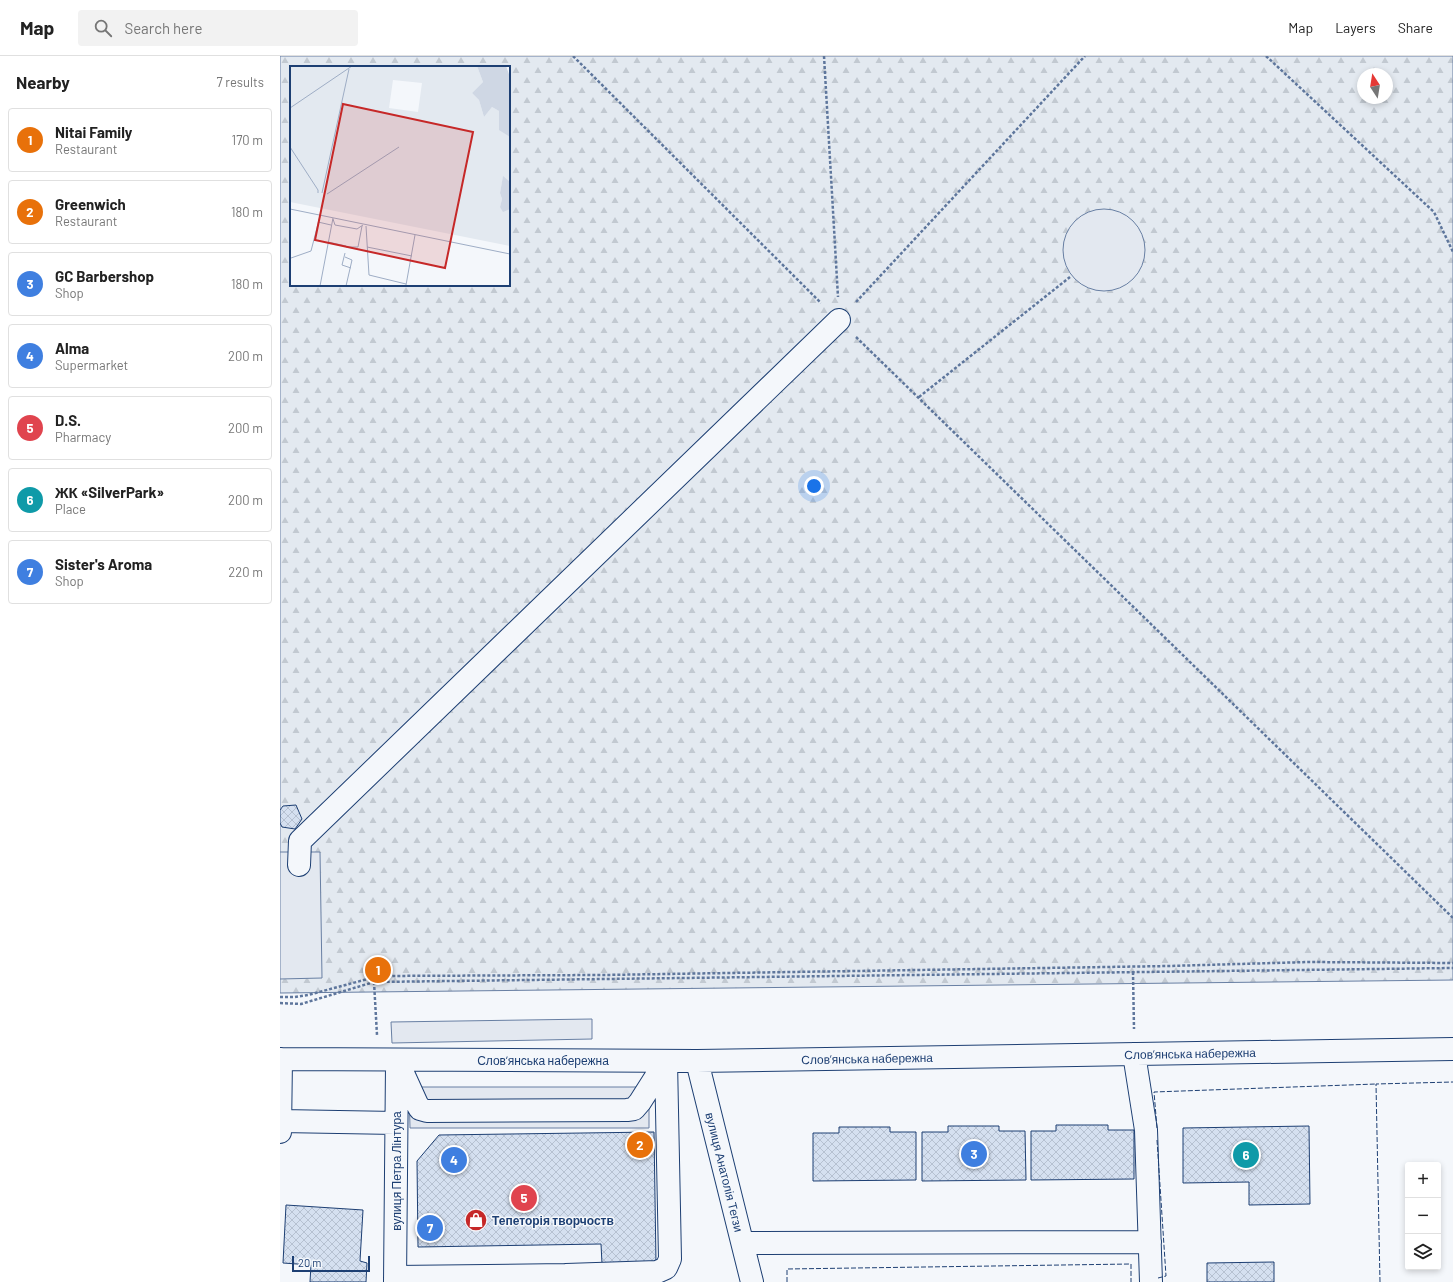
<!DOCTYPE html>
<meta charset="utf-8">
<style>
body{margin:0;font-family:Barlow,sans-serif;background:#f2f2f2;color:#222}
.controls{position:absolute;right:12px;bottom:12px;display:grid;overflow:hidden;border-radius:4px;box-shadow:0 2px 6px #0003}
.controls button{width:36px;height:36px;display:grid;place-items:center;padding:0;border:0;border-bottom:1px solid #e0e0e0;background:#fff;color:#222;font:20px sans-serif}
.compass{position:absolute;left:1077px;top:12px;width:36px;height:36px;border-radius:50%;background:#fff;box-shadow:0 2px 6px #0003;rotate:348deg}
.scale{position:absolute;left:12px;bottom:10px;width:78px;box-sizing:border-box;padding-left:4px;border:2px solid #1d3f73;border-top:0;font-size:11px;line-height:14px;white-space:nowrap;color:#1d3f73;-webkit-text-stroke:3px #f4f7fb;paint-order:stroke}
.you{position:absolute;left:534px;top:430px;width:14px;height:14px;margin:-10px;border:3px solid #fff;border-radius:50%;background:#1a73e8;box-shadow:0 0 0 6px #1a73e833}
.badge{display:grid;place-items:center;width:26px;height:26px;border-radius:50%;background:#2563eb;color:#fff;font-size:13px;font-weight:700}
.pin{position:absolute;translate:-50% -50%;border:2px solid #fff;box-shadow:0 1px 4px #0006}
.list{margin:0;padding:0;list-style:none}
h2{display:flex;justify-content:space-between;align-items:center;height:52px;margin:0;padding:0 16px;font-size:17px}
h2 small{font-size:13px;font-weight:400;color:#767676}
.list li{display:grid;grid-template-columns:26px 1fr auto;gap:12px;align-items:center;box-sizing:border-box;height:64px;margin:0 8px 8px;padding:0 8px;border:1px solid #e0e0e0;border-radius:4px}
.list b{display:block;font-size:15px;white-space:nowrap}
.list p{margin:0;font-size:13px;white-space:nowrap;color:#767676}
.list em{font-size:13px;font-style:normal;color:#767676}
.icon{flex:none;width:22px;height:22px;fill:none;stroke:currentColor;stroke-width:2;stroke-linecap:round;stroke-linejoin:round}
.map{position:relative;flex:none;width:1173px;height:1226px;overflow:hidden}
header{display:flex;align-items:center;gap:24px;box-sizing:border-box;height:56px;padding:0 20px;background:#fff;border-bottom:1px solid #e0e0e0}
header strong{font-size:19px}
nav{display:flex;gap:22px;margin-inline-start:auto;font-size:14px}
.search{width:280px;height:36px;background:#f2f2f2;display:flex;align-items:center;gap:10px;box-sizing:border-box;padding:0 14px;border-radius:4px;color:#767676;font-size:15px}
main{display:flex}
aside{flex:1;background:#fff}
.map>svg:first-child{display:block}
.forest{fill:url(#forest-firs);stroke:#687fa3;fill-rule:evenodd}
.parking{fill:#e3e8f0;stroke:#687fa3}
.building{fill:url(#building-cross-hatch);stroke:#1d3f73}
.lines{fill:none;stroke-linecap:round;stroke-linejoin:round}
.minor-casing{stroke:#1d3f73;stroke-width:24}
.path{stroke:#5e769c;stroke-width:2.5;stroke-dasharray:3 2;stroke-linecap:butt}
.minor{stroke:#f4f7fb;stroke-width:22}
.fence{stroke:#1d3f73;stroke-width:1;stroke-dasharray:5 2;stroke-linecap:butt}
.labels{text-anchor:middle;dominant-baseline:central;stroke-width:3;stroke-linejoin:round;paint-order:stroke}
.street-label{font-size:12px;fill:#1d3f73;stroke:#f4f7fb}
.poi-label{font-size:12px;font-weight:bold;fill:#1d3f73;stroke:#f4f7fb;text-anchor:start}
.inset-road{fill:none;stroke:#9eadc5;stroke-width:1}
.view{fill:#c62828;fill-opacity:0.15;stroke:#c62828;stroke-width:2}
.inset-edge{fill:none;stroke:#1d3f73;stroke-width:2}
</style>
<header>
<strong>Map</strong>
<div class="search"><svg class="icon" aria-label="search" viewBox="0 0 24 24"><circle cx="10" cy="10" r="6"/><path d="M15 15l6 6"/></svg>Search here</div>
<nav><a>Map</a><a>Layers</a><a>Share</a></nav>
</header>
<main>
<aside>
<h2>Nearby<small>7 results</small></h2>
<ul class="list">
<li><span class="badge" style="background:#e8710a">1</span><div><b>Nitai Family</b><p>Restaurant</p></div><em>170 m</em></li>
<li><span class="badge" style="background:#e8710a">2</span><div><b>Greenwich</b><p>Restaurant</p></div><em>180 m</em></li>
<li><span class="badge" style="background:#3f7fe0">3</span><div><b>GC Barbershop</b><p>Shop</p></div><em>180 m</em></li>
<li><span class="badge" style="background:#3f7fe0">4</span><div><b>Alma</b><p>Supermarket</p></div><em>200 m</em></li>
<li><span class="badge" style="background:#e0444e">5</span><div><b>D.S.</b><p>Pharmacy</p></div><em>200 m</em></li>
<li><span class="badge" style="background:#0f9aa8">6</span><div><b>ЖК «SilverPark»</b><p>Place</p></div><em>200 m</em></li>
<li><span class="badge" style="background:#3f7fe0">7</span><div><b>Sister's Aroma</b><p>Shop</p></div><em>220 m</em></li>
</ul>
</aside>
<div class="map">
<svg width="1173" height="1226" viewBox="0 0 1173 1226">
<defs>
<pattern id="forest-firs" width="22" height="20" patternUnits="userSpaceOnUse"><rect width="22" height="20" fill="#e3e9f0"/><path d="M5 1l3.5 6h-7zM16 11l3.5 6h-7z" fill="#c2c9d1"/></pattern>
<pattern id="building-cross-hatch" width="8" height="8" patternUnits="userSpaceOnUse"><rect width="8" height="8" fill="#d5e0f0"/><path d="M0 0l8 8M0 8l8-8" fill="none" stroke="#b6c1d1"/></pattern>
</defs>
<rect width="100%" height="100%" fill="#f4f7fb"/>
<path class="forest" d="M 0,0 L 1173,0 L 1173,924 L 0,937 ZM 11,11 L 229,11 L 229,229 L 11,229 ZM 1083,18 L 1107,18 L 1107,42 L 1083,42 Z"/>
<path class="parking" d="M783 194a41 41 0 1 1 82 0a41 41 0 1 1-82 0Z
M 0,796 L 40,796 L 42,922 L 0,923 Z
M 312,963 L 312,983 L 112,987 L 111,966 Z
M 129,1031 L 369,1031 L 369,1072 L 130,1072 Z"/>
<path class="building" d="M 16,749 L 22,763 L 15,773 L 2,771 L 0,767 L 0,754 L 3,750 Z
M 776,1069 L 828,1069 L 828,1074 L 854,1074 L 854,1123 L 751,1124 L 751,1075 L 776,1075 Z
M 668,1070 L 719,1070 L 719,1075 L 745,1075 L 746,1124 L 642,1125 L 642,1076 L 668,1076 Z
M 1029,1070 L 1030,1148 L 969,1149 L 969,1126 L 903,1127 L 903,1072 Z
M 559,1071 L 610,1071 L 610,1076 L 636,1076 L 636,1124 L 533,1125 L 533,1077 L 559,1077 Z
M 374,1076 L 376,1207 L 322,1208 L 321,1188 L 138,1191 L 137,1105 L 159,1079 Z
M 6,1149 L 83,1154 L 80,1205 L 87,1207 L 86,1226 L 30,1226 L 31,1209 L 3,1207 Z
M 994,1206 L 994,1226 L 927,1226 L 927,1207 Z"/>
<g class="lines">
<g class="minor-casing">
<path id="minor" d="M 19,809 L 20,785 L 559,264
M 854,998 L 866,1074 L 871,1226
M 0,1003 L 417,1005 L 1173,993
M 117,1004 L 137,1048 L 140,1053 L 147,1055 L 347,1054 L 354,1053 L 360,1046 L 386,1005
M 417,1005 L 472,1226
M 1,1065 L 116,1067
M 0,1076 L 1,1003
M 463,1187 L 870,1186
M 115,1221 L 286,1219
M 115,1226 L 117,1009
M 286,1226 L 286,1219 L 377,1216 L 386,1212 L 390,1203 L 386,1005"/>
</g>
<path class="path" d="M 293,0 L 541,247
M 544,0 L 558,241
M 986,0 L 1154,156 L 1173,196
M 576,246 L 805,0
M 576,281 L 1173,862
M 639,341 L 790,221
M 853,916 L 854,973
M 94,926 L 97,979
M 0,941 L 15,941 L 28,939 L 99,920 L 323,919 L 889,910 L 1029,906 L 1173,907
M 0,947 L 21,948 L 94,926 L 1173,912"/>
<use href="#minor" class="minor"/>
<path class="fence" d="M 877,1072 L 874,1036 L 1096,1028
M 877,1084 L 886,1220 L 878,1222
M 507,1226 L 507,1213 L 851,1208 L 851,1226
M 1100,1226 L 1096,1028 L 1173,1026"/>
</g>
<defs>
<g id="shop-disc" transform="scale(1.15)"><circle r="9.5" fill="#c62828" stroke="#f4f7fb"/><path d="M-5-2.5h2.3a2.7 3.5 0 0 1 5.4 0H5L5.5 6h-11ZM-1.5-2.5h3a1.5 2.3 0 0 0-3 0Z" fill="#fff"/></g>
</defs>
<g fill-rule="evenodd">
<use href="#shop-disc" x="196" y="1164"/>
</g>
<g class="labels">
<g class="street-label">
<text transform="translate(910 997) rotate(-1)">Словʼянська набережна</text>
<text transform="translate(587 1002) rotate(-1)">Словʼянська набережна</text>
<text x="263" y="1004">Словʼянська набережна</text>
<text transform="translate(116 1115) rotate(-90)">вулиця Петра Лінтура</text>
<text transform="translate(445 1116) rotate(76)">вулиця Анатолія Тегзи</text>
</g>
<g class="poi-label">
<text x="212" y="1164">Тепеторія творчоств</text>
</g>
</g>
<g transform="translate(10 10)">
<rect width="220" height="220" fill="#f4f7fb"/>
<path d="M 0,0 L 187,0 L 193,16 L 182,27 L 189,34 L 194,51 L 202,41 L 209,45 L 209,63 L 220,71 L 220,116 L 213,111 L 210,127 L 212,133 L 210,141 L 220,143 L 220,180 L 0,136 ZM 103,14 L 132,17 L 128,46 L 99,42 Z" fill="#e3e9f0" fill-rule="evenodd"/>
<path d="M 187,0 L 216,0 L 220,11 L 220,71 L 209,64 L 209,45 L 202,41 L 194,51 L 189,34 L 182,27 L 193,16 ZM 213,110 L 220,116 L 220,143 L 213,146 L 210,141 L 212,133 L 210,127 Z" fill="#cfd7e4"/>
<path class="inset-road" d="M 0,42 L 62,0M 0,81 L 28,124 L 28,127M 32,127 L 59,3M 37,128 L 109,81M 0,143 L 220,188M 43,153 L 45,159 L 67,163 L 73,159M 28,156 L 41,159M 76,160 L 79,209 L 116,218M 38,176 L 56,180M 56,181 L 68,181 L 72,160M 77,181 L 122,190M 55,187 L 52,199 L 61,202M 55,191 L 62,194 L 56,220M 1,192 L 21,185 L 30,150M 116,219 L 125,169M 30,220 L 43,152"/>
<path class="view" d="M 53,38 L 183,66 L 155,202 L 25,174 Z"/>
<rect width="220" height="220" class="inset-edge"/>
</g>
</svg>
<div class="controls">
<button>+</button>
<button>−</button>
<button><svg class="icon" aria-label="layers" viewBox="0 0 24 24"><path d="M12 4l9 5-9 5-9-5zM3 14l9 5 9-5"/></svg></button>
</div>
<svg class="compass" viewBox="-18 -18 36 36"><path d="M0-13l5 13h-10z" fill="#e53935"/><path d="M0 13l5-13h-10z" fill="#767676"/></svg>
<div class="scale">20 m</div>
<div class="you"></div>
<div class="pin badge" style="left:98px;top:914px;background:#e8710a">1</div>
<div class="pin badge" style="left:360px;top:1089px;background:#e8710a">2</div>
<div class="pin badge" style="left:694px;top:1098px;background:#3f7fe0">3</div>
<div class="pin badge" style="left:174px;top:1104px;background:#3f7fe0">4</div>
<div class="pin badge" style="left:244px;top:1142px;background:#e0444e">5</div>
<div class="pin badge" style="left:966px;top:1099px;background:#0f9aa8">6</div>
<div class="pin badge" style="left:150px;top:1172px;background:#3f7fe0">7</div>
</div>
</main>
